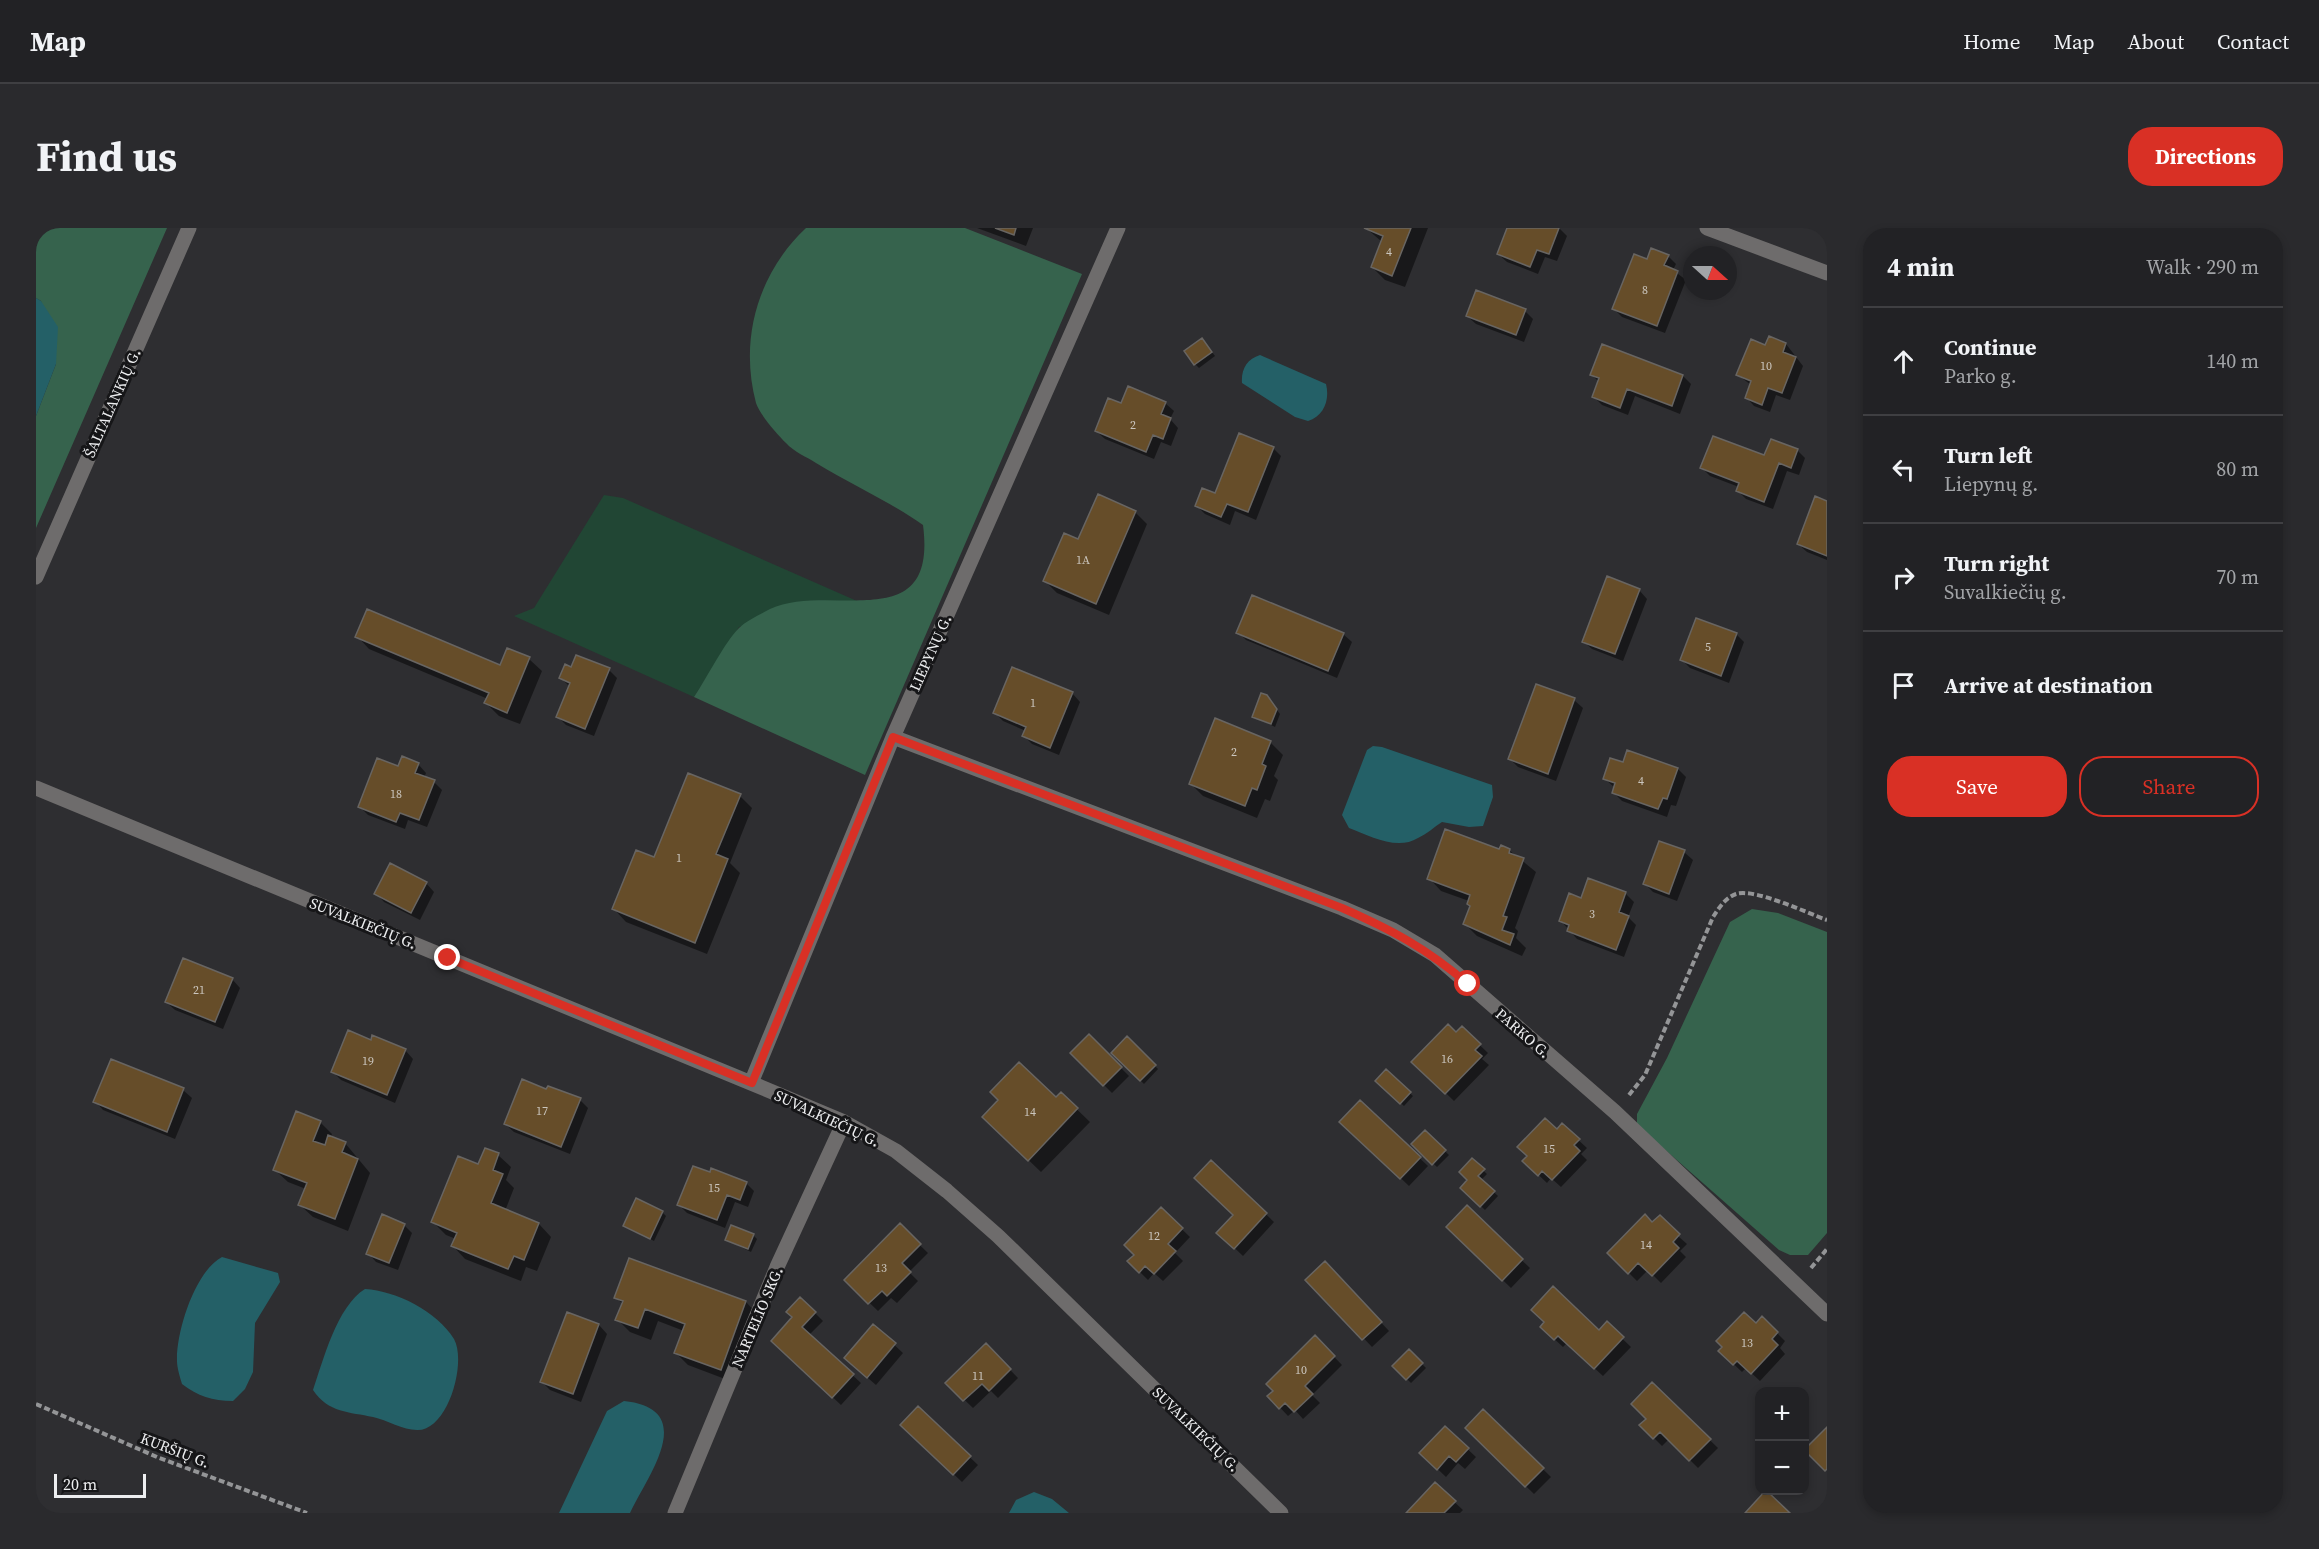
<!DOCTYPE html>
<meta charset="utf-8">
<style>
body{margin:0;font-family:"Source Serif 4",serif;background:#2a2a2d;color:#f1f3f6}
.controls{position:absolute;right:18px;bottom:18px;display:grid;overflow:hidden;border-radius:12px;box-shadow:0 3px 9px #0003}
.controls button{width:54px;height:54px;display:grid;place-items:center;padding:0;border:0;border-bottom:2px solid #3f3f42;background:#222225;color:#f1f3f6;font:30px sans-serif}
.compass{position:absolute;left:1647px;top:18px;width:54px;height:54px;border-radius:50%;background:#222225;box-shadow:0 3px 9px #0003;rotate:111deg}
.scale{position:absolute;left:18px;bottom:15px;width:92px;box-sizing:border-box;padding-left:6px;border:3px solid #edeef0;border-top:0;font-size:16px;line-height:21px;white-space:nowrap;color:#edeef0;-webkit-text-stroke:4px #161618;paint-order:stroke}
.stop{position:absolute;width:18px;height:18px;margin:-14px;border:4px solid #d93025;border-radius:50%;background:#fff}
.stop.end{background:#d93025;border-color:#fff;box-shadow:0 2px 6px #0008}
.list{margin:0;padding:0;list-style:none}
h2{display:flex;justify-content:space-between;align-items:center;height:78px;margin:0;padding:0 24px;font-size:26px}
h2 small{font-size:20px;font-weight:400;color:#a2a4a7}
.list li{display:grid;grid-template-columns:39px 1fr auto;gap:18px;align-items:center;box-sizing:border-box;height:108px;padding:0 24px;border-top:2px solid #3f3f42}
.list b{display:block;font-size:22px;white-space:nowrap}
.list p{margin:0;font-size:20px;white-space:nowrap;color:#a2a4a7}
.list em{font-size:20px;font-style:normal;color:#a2a4a7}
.actions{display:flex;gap:12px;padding:18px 24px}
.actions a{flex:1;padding:14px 0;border:2px solid #d93025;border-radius:24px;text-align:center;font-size:21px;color:#d93025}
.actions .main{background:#d93025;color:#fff}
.icon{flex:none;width:33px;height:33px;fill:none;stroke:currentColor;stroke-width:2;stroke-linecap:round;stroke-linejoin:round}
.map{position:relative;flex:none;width:1791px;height:1285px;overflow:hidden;border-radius:24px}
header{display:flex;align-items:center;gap:36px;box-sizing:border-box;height:84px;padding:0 30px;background:#222225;border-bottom:2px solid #3f3f42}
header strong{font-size:28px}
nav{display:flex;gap:33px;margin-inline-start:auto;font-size:21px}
.intro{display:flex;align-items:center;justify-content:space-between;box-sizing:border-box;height:144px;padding:0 36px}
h1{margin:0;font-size:42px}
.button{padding:15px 27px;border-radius:24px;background:#d93025;color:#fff;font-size:21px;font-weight:700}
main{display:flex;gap:36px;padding:0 36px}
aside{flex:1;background:#222225;border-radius:24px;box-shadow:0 3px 9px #0003}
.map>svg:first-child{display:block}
.green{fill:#214634}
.forest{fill:#36634d}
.water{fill:#246067}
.shadow{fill:#0007}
.building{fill:#664d29;stroke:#686562;stroke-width:1.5}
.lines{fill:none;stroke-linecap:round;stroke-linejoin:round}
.path{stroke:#949597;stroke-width:4;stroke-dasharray:6 3;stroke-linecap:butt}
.street{stroke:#6e6c6c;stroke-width:15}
.route{stroke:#d93025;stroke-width:8}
.labels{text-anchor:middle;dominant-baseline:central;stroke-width:6;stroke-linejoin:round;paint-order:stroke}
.number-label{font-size:12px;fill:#cbc6be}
.street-label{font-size:15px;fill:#edeef0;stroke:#161618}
</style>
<header>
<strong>Map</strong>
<nav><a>Home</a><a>Map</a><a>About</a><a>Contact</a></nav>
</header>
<div class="intro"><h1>Find us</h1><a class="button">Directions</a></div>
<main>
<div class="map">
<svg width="1791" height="1285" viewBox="0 0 1791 1285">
<rect width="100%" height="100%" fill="#2e2e31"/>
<path class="green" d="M 568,267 L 587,270 L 821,373 L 775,374 L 703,399 L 658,469 L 478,388 L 498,380 Z"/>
<path class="forest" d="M 0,0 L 131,0 L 0,300 L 0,188 L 20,136 L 5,73 L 0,70 Z
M 770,0 L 929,0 L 1046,46 L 829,547 L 658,469 C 671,450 688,415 703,400 C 710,393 725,386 734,381 C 793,353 902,412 887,297 C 853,273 816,257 780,235 C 771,229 758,224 750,215 C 741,206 724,187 720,175 C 703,111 722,45 770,0 Z
M 1716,681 L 1742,685 L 1791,704 L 1791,1005 L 1772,1027 L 1754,1027 L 1743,1022 L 1601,897 L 1601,886 L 1631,830 L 1694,694 Z"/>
<path class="water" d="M 0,70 L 5,73 L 22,99 L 20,136 L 0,188 Z
M 1224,127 L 1290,156 C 1294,172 1288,188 1272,193 L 1259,189 L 1206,155 C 1205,141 1211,131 1224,127 Z
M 1337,518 L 1346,519 L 1456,557 L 1457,569 L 1447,598 L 1433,599 L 1406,594 C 1398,599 1391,606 1382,610 C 1361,623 1334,608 1313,600 L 1306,587 L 1331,522 Z
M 186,1029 L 242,1045 L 244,1054 L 219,1095 L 217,1144 L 209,1161 L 197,1173 C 176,1173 162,1168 146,1156 C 144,1149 141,1140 141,1133 C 140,1104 159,1043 186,1029 Z
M 329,1061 C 360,1063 401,1083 418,1111 C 431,1134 412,1203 381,1202 C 367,1202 351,1192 337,1189 C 314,1184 292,1185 277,1162 C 287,1133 301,1078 329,1061 Z
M 588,1173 C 663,1181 613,1246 594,1285 L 523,1285 L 571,1183 Z
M 998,1264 L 1016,1271 L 1033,1285 L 973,1285 L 980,1272 Z"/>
<path class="shadow" d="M 941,0 L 997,0 L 990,18 Z
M 1330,0 L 1392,0 L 1369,59 L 1349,52 L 1336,39 L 1346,14 Z
M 1472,0 L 1523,0 L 1531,8 L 1521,33 L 1509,29 L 1502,46 L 1471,34 L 1462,26 Z
M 1632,28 L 1640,36 L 1637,42 L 1650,52 L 1629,105 L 1586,89 L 1578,81 L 1612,33 Z
M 1489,83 L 1497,91 L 1488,114 L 1440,96 L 1431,88 Z
M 1734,110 L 1750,116 L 1767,138 L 1754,172 L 1740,167 L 1734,184 L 1718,178 L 1710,169 L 1715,157 L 1702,147 L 1730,119 Z
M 1170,116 L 1179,128 L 1163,140 L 1159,136 Z
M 1566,117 L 1647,148 L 1655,156 L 1644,186 L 1599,168 L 1592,187 L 1566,177 L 1558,169 L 1563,154 L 1555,146 Z
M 1129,175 L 1138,183 L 1134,191 L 1142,200 L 1135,218 L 1125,214 L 1118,231 L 1069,211 L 1060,203 L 1086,177 Z
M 1237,220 L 1245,228 L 1220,292 L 1199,283 L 1194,297 L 1169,286 L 1161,278 L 1180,267 Z
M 1761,222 L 1769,230 L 1763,247 L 1751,243 L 1737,281 L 1710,271 L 1702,263 L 1703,259 L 1674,248 L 1666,240 Z
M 1791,275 L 1791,332 L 1771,324 L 1762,316 Z
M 1099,284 L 1111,296 L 1073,387 L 1021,365 L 1009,353 L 1043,313 Z
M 1603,362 L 1611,371 L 1587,433 L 1556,421 L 1547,413 Z
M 1202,404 L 1307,406 L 1316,414 L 1301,450 L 1210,412 Z
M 1700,406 L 1708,414 L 1693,455 L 1654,440 L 1646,432 Z
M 321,408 L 465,439 L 493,431 L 506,443 L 484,496 L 463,488 L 450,475 L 452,471 L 333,421 Z
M 536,441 L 573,442 L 581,450 L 558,508 L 530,497 L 522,489 L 534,459 L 525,450 Z
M 1501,458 L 1538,472 L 1547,480 L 1520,553 L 1482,539 L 1474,531 Z
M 1036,465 L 1044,474 L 1023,527 L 996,516 L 988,508 L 990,503 L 967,493 L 959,485 Z
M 1234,473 L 1244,486 L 1239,499 L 1218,488 Z
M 1234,514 L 1247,527 L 1238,548 L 1242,552 L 1234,573 L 1229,571 L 1221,590 L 1167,568 L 1154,555 Z
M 382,536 L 390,545 L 388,550 L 398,554 L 406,562 L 391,599 L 372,592 L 369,601 L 332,587 L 324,579 L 363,540 Z
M 1588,536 L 1642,541 L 1650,549 L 1640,578 L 1635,577 L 1631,589 L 1586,573 L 1578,565 L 1579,560 L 1569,551 Z
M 704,568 L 716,580 L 694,635 L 704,645 L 671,726 L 590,694 L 578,681 Z
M 1473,622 L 1500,644 L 1479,700 L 1482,703 L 1480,710 L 1490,720 L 1486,728 L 1441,708 L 1429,696 L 1435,679 L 1433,673 L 1405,663 L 1393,650 L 1464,623 Z
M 1648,624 L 1657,632 L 1641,673 L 1617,664 L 1609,656 Z
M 390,655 L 398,664 L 384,692 L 348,674 L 340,665 Z
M 1589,665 L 1598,674 L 1592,689 L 1600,697 L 1588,729 L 1541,711 L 1524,692 L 1546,672 Z
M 196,751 L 204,760 L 187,801 L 139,782 L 130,774 Z
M 1426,800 L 1452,825 L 1446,831 L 1453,837 L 1418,873 L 1378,834 Z
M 1053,808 L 1093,848 L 1076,865 L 1036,825 Z
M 1091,810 L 1122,841 L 1108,856 L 1077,825 Z
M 335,814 L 369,822 L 377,831 L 359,875 L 305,852 L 297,844 Z
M 76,833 L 147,862 L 156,870 L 139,911 L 67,882 L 59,873 Z
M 1350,843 L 1377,868 L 1368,878 L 1341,853 Z
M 511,863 L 544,872 L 552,880 L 534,926 L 478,904 L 469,896 Z
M 1025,866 L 1054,894 L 1005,944 L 960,901 L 1020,871 Z
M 1324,874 L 1392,938 L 1373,958 L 1306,894 Z
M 284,894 L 296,906 L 295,910 L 309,915 L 334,945 L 312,1003 L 277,989 L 264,977 L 270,961 L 252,954 L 239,942 Z
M 1526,897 L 1551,920 L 1545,926 L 1551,932 L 1525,959 L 1515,950 L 1511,955 L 1488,933 Z
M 1389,904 L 1413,927 L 1401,939 L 1377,916 Z
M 462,927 L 475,939 L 470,952 L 478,960 L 469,983 L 503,996 L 515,1009 L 501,1043 L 490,1039 L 485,1053 L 429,1031 L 417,1018 L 420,1011 L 410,1007 L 397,994 Z
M 1436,932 L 1451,946 L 1445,952 L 1462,968 L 1449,982 L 1426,960 L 1433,952 Z
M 1175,934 L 1238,994 L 1207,1028 L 1182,1004 L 1199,987 Z
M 674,946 L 710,955 L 718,963 L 712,979 L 699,974 L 689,1000 L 651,985 L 643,977 Z
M 1431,979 L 1494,1040 L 1475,1060 L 1412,999 Z
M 1125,981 L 1154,1009 L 1139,1025 L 1147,1033 L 1127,1053 L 1118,1045 L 1112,1052 L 1093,1033 Z
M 626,984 L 630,988 L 618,1013 L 589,998 Z
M 1617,996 L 1642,1008 L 1651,1016 L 1644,1023 L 1650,1029 L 1625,1055 L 1612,1042 L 1601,1053 L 1573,1025 Z
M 368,997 L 376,1005 L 362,1042 L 340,1034 L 332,1025 Z
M 864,998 L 892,1025 L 873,1044 L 882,1053 L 861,1075 L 855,1070 L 842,1083 L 810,1052 Z
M 717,1007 L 721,1011 L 715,1024 L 691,1012 Z
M 594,1032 L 710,1074 L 722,1087 L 697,1154 L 652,1137 L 640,1125 L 648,1103 L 622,1093 L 615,1112 L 594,1104 L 581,1091 L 587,1076 L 580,1070 Z
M 1297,1043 L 1353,1103 L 1336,1119 L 1272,1052 Z
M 779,1085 L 787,1093 L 773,1107 L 825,1155 L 805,1177 L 745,1121 Z
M 532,1086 L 563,1097 L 571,1106 L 545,1174 L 514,1162 L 506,1154 Z
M 1726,1090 L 1749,1113 L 1744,1120 L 1749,1126 L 1724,1153 L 1710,1140 L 1706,1144 L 1684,1123 Z
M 1571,1096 L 1595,1119 L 1567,1148 L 1531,1115 L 1527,1119 L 1514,1107 L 1563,1104 Z
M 838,1098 L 867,1125 L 840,1157 L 818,1138 Z
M 1279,1109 L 1306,1137 L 1276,1167 L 1284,1175 L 1267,1191 L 1259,1182 L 1252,1188 L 1233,1168 Z
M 950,1117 L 982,1150 L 962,1170 L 955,1163 L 937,1180 L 911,1155 Z
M 1373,1123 L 1390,1140 L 1375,1155 L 1358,1138 Z
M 1616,1156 L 1682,1220 L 1662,1240 L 1633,1211 L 1626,1218 L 1605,1197 L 1612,1191 Z
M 882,1180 L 942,1237 L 926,1254 L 866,1197 Z
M 1448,1183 L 1515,1249 L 1498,1266 L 1431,1200 Z
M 1409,1200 L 1440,1229 L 1429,1241 L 1422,1235 L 1410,1249 L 1385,1225 Z
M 1399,1256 L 1427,1282 L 1424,1285 L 1372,1285 Z"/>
<path class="building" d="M 959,0 L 980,0 L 978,7 Z
M 1375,0 L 1356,48 L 1335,39 L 1347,8 L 1328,0 Z
M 1471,0 L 1523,0 L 1513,26 L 1501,22 L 1494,39 L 1461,26 Z
M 1615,20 L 1633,27 L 1628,37 L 1642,43 L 1621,98 L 1576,81 L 1598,26 L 1611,31 Z
M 1440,62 L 1490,81 L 1480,107 L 1430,88 Z
M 1733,108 L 1750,115 L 1747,124 L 1760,129 L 1746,165 L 1732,160 L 1726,177 L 1709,170 L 1715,153 L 1700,147 L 1715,111 L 1729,117 Z
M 1166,110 L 1176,124 L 1158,137 L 1148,123 Z
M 1566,116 L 1647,147 L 1636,178 L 1591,161 L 1584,180 L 1556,169 L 1563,150 L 1554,147 Z
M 1092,158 L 1130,174 L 1125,186 L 1135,190 L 1127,211 L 1117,207 L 1110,224 L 1059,203 L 1072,170 L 1085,175 Z
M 1203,205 L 1238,219 L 1212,284 L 1191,276 L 1185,289 L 1159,278 L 1166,260 L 1179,265 Z
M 1677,208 L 1728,227 L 1735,211 L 1762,221 L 1755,240 L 1743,235 L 1728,274 L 1700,263 L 1703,255 L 1664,240 Z
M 1062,266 L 1100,283 L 1060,376 L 1007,353 L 1028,305 L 1042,311 Z
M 1779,268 L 1791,273 L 1791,328 L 1761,316 Z
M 1571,348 L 1604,361 L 1579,426 L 1546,414 Z
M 1216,367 L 1308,405 L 1292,443 L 1200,405 Z
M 331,381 L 464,437 L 471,420 L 494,429 L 471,485 L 448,475 L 453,465 L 319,409 Z
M 1660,390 L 1701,405 L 1685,448 L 1644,432 Z
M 540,427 L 574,440 L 549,501 L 520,489 L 534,455 L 523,450 L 529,436 L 535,439 Z
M 976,439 L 1037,464 L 1014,520 L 986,508 L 990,499 L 957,485 Z
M 1500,456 L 1539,470 L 1512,546 L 1472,531 Z
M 1225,465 L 1231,467 L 1241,481 L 1235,496 L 1216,489 Z
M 1179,490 L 1235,513 L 1226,536 L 1230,538 L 1221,562 L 1216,560 L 1209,578 L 1153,556 Z
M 1591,522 L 1642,540 L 1631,571 L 1627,570 L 1622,581 L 1576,565 L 1579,555 L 1567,551 L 1574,530 L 1587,534 Z
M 366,528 L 383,535 L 379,545 L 399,552 L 383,592 L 364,585 L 360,594 L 322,579 L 341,530 L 362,538 Z
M 652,545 L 705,566 L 680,626 L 692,631 L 659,715 L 576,681 L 600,622 L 618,629 Z
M 1409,601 L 1463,621 L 1465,617 L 1474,621 L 1473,625 L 1488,630 L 1467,688 L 1471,689 L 1466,702 L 1478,706 L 1474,717 L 1427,696 L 1434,678 L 1431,676 L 1434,667 L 1391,651 Z
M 1623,613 L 1649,622 L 1633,666 L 1607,656 Z
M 354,635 L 391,654 L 375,685 L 338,666 Z
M 1552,650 L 1590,664 L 1583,684 L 1593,688 L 1580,722 L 1531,703 L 1533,697 L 1523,693 L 1533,665 L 1545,670 Z
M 147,730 L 197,750 L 179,794 L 129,774 Z
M 1412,796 L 1420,804 L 1426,798 L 1445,816 L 1439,822 L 1446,828 L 1409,866 L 1375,834 Z
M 312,802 L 335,812 L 336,807 L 370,821 L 351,867 L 295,844 Z
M 1053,806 L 1086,839 L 1067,858 L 1034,825 Z
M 1091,808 L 1120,837 L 1104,853 L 1075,825 Z
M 75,831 L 148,860 L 131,904 L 57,874 Z
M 983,834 L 1020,869 L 1025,864 L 1042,880 L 992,933 L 946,889 L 962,872 L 954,864 Z
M 1350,841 L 1375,864 L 1364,876 L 1339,853 Z
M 486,851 L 510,861 L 512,858 L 545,870 L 525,919 L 468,896 Z
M 1324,872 L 1385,929 L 1364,951 L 1303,894 Z
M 260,883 L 285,893 L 277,913 L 289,917 L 292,907 L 310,914 L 306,924 L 322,931 L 299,991 L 262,977 L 271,955 L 237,942 Z
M 1509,890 L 1521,901 L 1526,895 L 1544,911 L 1538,917 L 1544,923 L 1516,952 L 1506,943 L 1502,948 L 1486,933 L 1491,928 L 1481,919 Z
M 1389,902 L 1410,922 L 1396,937 L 1375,916 Z
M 449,920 L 463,925 L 457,942 L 467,946 L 455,975 L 503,995 L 488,1032 L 478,1028 L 472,1041 L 415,1018 L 421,1005 L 395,994 L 422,928 L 442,936 Z
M 1436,930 L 1449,941 L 1442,948 L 1459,963 L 1444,979 L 1424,960 L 1431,952 L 1423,944 Z
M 1175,932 L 1231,985 L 1198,1021 L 1180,1005 L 1197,987 L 1158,950 Z
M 657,938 L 674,944 L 675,940 L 711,954 L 704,972 L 691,967 L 681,992 L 641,977 Z
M 600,970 L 627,983 L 614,1011 L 587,998 Z
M 1431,977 L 1487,1031 L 1466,1053 L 1410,999 Z
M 1125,979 L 1147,1000 L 1132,1016 L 1140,1023 L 1118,1046 L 1109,1038 L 1103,1045 L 1091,1033 L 1098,1027 L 1088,1017 Z
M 346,986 L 369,996 L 353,1035 L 330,1026 Z
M 1609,986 L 1616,994 L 1624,987 L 1644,1006 L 1637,1014 L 1643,1020 L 1616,1048 L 1602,1035 L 1592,1046 L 1571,1025 Z
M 864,995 L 885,1016 L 866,1035 L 875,1044 L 851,1068 L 846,1063 L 832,1076 L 808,1052 Z
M 695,997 L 718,1006 L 712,1021 L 689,1012 Z
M 593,1030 L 710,1073 L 685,1142 L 638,1125 L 649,1096 L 609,1081 L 602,1100 L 579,1092 L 587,1073 L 578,1070 Z
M 1289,1033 L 1346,1094 L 1326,1112 L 1269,1052 Z
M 1517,1058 L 1563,1102 L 1571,1093 L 1588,1109 L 1558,1141 L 1522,1108 L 1518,1112 L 1504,1099 L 1508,1094 L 1495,1082 Z
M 764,1069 L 780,1084 L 766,1099 L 818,1146 L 796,1170 L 735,1113 L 756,1089 L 750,1084 Z
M 531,1084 L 563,1096 L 537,1166 L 504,1154 Z
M 1708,1084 L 1720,1095 L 1726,1088 L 1742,1104 L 1736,1111 L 1742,1117 L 1715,1146 L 1701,1133 L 1697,1137 L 1682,1123 L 1686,1119 L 1680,1113 Z
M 837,1096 L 860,1115 L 831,1150 L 808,1130 Z
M 1279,1107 L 1299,1128 L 1269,1158 L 1277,1166 L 1258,1184 L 1249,1175 L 1243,1181 L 1231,1168 L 1237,1163 L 1230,1156 Z
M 950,1115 L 975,1141 L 953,1163 L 946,1156 L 927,1173 L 909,1155 Z
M 1373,1121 L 1387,1135 L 1370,1152 L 1356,1138 Z
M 1616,1154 L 1675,1211 L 1653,1233 L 1624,1204 L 1617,1211 L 1603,1197 L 1610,1191 L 1595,1176 Z
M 882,1178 L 935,1228 L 917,1247 L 864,1197 Z
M 1447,1181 L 1508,1240 L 1489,1259 L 1429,1200 Z
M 1409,1198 L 1433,1220 L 1420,1234 L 1413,1228 L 1401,1242 L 1383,1225 Z
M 1791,1199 L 1791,1241 L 1789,1243 L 1768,1222 Z
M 1399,1254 L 1420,1273 L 1408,1285 L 1370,1285 Z
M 1730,1262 L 1754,1285 L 1709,1285 Z"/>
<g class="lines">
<path class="path" d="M 1593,867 L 1609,847 L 1677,689 C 1683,680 1689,670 1700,666 C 1719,660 1771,685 1791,692
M 1775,1040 L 1791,1021
M 0,1176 L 121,1229 L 271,1285"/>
<path class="street" d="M 1671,0 L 1791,45
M 0,349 L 153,0
M 857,509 L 1306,680 L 1357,702 L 1399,727 L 1579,884 L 1791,1086
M 0,560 L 715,855 L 808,894 L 860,923 L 911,963 L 962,1008 L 1245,1285
M 715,855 L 857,509 L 1082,0
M 639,1285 L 741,1039 L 808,894"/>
</g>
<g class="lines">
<path class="route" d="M 412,730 L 716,855 L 857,509 L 1306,680 C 1356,702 1390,720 1432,756"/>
</g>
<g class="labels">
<g class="number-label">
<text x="1353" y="24">4</text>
<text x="1609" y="62">8</text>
<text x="1730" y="138">10</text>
<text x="1097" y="197">2</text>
<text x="1047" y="332">1A</text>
<text x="1672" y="419">5</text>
<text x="997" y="475">1</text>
<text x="1198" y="524">2</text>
<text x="1605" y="553">4</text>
<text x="360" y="566">18</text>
<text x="643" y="630">1</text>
<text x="1556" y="686">3</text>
<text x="163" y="762">21</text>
<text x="1411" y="831">16</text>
<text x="332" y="833">19</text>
<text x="506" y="883">17</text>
<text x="994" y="884">14</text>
<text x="1513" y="921">15</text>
<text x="678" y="960">15</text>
<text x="1118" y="1008">12</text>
<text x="1610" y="1017">14</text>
<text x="845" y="1040">13</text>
<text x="1711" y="1115">13</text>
<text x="1265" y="1142">10</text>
<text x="942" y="1148">11</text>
</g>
<g class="street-label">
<text transform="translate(76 175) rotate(-66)">ŠALTALANKIŲ G.</text>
<text transform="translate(894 425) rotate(-66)">LIEPYNŲ G.</text>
<text transform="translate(327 695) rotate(22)">SUVALKIEČIŲ G.</text>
<text transform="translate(1487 805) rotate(41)">PARKO G.</text>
<text transform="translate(791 890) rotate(25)">SUVALKIEČIŲ G.</text>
<text transform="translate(721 1089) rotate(-67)">NARTELIO SKG.</text>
<text transform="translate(1160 1201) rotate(44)">SUVALKIEČIŲ G.</text>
<text transform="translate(139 1222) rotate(21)">KURŠIŲ G.</text>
</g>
</g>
</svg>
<div class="controls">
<button>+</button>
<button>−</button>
</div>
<svg class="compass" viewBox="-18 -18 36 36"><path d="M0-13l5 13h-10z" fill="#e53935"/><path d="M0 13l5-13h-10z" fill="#a2a4a7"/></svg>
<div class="scale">20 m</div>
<div class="stop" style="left:1432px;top:756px"></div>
<div class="stop end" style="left:412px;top:730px"></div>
</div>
<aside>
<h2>4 min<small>Walk · 290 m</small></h2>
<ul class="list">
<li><svg class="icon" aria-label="ahead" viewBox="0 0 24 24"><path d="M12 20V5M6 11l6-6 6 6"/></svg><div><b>Continue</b><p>Parko g.</p></div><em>140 m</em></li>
<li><svg class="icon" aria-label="left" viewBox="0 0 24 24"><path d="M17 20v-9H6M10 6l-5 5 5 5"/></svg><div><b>Turn left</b><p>Liepynų g.</p></div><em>80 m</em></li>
<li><svg class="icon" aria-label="right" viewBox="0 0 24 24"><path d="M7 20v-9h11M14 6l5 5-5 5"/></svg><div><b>Turn right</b><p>Suvalkiečių g.</p></div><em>70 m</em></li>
<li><svg class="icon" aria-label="arrive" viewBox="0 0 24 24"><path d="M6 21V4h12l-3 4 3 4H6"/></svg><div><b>Arrive at destination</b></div></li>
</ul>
<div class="actions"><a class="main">Save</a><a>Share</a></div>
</aside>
</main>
